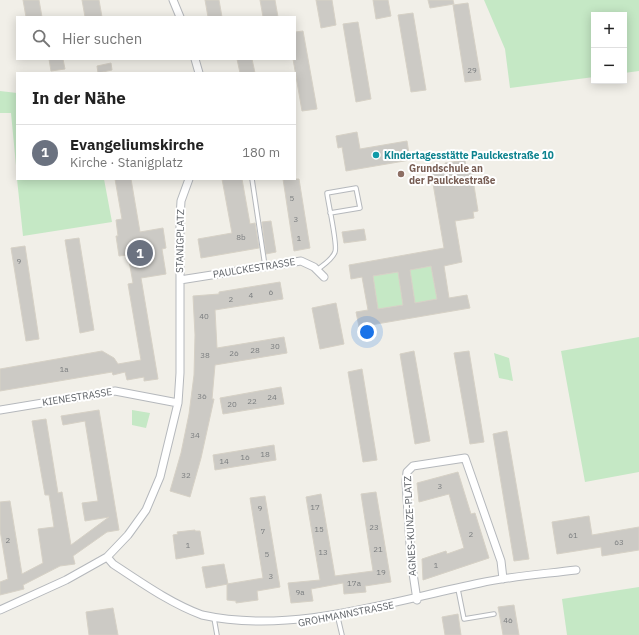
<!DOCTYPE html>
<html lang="de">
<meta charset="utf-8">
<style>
body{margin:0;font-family:"IBM Plex Sans",sans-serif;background:#f6f6f6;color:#222}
.controls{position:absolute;right:12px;top:12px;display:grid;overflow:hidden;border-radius:0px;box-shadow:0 2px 10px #0003}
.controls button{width:36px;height:36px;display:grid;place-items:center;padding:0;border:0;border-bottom:1px solid #e0e0e0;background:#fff;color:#222;font:20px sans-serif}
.you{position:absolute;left:367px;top:332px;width:14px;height:14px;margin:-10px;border:3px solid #fff;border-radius:50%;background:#1a73e8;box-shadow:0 0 0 6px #1a73e833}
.badge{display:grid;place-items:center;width:26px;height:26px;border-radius:50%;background:#ea4335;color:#fff;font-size:13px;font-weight:700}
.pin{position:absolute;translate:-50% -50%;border:2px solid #fff;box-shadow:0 1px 4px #0006}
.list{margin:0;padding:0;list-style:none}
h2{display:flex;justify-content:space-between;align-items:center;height:52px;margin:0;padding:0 16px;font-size:17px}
h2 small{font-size:13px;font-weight:400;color:#767676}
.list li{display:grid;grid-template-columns:26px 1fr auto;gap:12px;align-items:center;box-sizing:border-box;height:56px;padding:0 16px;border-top:1px solid #e0e0e0}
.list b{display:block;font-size:15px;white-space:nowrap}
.list p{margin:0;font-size:13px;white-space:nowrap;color:#767676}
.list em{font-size:13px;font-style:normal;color:#767676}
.icon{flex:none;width:22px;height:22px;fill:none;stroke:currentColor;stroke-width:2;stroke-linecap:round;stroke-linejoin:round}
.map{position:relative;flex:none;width:639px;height:635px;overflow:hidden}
.search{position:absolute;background:#fff;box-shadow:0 2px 10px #0003;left:16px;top:16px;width:280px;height:44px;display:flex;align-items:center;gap:10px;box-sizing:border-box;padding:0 14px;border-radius:0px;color:#767676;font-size:15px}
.panel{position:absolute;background:#fff;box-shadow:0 2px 10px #0003;left:16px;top:72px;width:280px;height:108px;border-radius:0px}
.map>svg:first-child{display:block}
.green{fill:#c5e8c5}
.building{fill:#cccac5;stroke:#d6d1c6;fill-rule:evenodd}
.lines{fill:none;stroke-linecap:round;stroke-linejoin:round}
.lane-casing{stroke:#b5b8bc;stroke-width:5.5}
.street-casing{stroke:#b5b8bc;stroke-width:9}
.lane{stroke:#fff;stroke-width:3.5}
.street{stroke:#fff;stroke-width:7}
.culture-dot{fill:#0f9aa8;stroke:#fff;stroke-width:1.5}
.education-dot{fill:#8d6e63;stroke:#fff;stroke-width:1.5}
.labels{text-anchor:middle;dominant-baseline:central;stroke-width:4;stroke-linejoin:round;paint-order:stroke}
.number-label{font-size:8px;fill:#7a7d7f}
.culture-label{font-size:10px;font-weight:bold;fill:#0d838f;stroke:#fff;text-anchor:start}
.education-label{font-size:10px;font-weight:bold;fill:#785e54;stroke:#fff;text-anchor:start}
.street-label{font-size:10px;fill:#5f6368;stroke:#fff}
</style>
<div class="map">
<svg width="639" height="635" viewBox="0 0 639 635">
<rect width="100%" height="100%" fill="#f1efe8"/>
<path class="green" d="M 484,0 L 639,0 L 639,71 L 624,73 L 624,15 L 594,15 L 594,77 L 510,88 L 505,49 Z
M 0,91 L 17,93 L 17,176 L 11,113 L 0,113 Z
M 17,179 L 104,179 L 112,222 L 23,236 Z
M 431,266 L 437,299 L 415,303 L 410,270 Z
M 398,272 L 403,305 L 378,309 L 373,276 Z
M 639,337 L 639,472 L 585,482 L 561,351 Z
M 494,353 L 509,358 L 513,381 L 499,378 Z
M 132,410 L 150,413 L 146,428 L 132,425 Z
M 639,587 L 639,635 L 567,635 L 562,599 Z"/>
<path class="building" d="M 23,0 L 39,0 L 42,17 L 26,17 Z
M 82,0 L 99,0 L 102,17 L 85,17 Z
M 205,0 L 219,0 L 222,17 L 208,17 Z
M 260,0 L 275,0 L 278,17 L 263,17 Z
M 316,0 L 332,0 L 336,25 L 321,28 Z
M 373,0 L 388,0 L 391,16 L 376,19 Z
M 428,0 L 453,0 L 454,4 L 430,8 Z
M 468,3 L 481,80 L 465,82 L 453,5 Z
M 413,13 L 426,90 L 411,92 L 398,15 Z
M 358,22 L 371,99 L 356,102 L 343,24 Z
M 303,31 L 317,109 L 302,111 L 293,59 L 295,59 L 295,32 Z
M 49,59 L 63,59 L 65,69 L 51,71 Z
M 237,59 L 252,59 L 255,73 L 240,73 Z
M 111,63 L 112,70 L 98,73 L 97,66 Z
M 357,132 L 360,149 L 407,141 L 410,160 L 346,171 L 342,147 L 338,148 L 336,136 Z
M 465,160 L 466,167 L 471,167 L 478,211 L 473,212 L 474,218 L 455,221 L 462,262 L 444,266 L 449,298 L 467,295 L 470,308 L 359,327 L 356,312 L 368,310 L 362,277 L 351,279 L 349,265 L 444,248 L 431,172 L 446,169 L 445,163 ZM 431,266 L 437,299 L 415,303 L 410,270 ZM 398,272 L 403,305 L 378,309 L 373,276 Z
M 115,179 L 131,179 L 140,232 L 163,228 L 166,248 L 162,249 L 166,274 L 141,278 L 158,379 L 144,381 L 144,377 L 127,380 L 125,372 L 113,375 L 112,372 L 0,391 L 0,369 L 102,351 L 114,358 L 118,364 L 141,360 L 128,284 L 133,283 L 128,255 L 119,256 L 116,236 L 118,236 L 116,220 L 122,219 Z
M 222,179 L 242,179 L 250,224 L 255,223 L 259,248 L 201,258 L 198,239 L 232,233 Z
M 283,179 L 299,179 L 310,248 L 294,251 Z
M 271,221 L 276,252 L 266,254 L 262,222 Z
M 364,229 L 366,240 L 344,243 L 342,232 Z
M 79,238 L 94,330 L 80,333 L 65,240 Z
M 25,246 L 39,339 L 26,341 L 11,248 Z
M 280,282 L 283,299 L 215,310 L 217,348 L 284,337 L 287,353 L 215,365 L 212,399 L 214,399 L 201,458 L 190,497 L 170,491 L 181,453 L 189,414 L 194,375 L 195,335 L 193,296 L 219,294 L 219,292 Z
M 336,303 L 344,344 L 320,349 L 312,308 Z
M 414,351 L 430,441 L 415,444 L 400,354 Z
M 469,351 L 484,442 L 470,444 L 454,353 Z
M 362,369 L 377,460 L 363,462 L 348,372 Z
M 281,387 L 284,404 L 223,414 L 220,398 Z
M 99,410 L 119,530 L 107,532 L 73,556 L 75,564 L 60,566 L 23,585 L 24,589 L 0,595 L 0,582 L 8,579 L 0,530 L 0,502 L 10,501 L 22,574 L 43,563 L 38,529 L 54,527 L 49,495 L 45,495 L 32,421 L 46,419 L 58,493 L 62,492 L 71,545 L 109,517 L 85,521 L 82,503 L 98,501 L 85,421 L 63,425 L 61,416 Z
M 507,431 L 529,559 L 514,561 L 493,434 Z
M 274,445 L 276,460 L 215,470 L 213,455 Z
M 458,472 L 471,514 L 475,513 L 489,558 L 423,580 L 422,559 L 446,551 L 447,554 L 464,548 L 449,494 L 419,502 L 417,483 Z
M 376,492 L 391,582 L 365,586 L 366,592 L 344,594 L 343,583 L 311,589 L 313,601 L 291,603 L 288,583 L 320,580 L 306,497 L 321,494 L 335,576 L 373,571 L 361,494 Z
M 265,496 L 280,587 L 257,591 L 258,600 L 236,603 L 236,601 L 227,600 L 227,584 L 263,578 L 250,498 Z
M 589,516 L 592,535 L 639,527 L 639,550 L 602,556 L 601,547 L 557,554 L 552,522 Z
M 195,530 L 195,531 L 200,531 L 204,554 L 176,559 L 173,535 L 178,534 L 177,532 Z
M 224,564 L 228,584 L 206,588 L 202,567 Z
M 514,605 L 519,635 L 503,635 L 498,607 Z
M 113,608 L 118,635 L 89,635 L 86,612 Z
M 458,614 L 461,635 L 445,635 L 442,617 Z"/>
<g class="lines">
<g class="lane-casing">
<path id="lane" d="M 252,179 L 265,266
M 317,270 C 323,265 332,260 335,252 C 338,245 328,203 327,193 L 356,188 L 360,208 L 330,213
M 458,589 L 464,619 L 494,614
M 214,618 L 217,635
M 338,618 L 342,635"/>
</g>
<g class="street-casing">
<path id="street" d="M 173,0 L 180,17
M 195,59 L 199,73
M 180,280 L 301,261 L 314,267 L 324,277
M 0,410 L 115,391 L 178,403
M 107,557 L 113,564 C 142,583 170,603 202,615 C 292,635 392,601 480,583 C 512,576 544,574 576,570
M 417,600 L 411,560 L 406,482 L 407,472 L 413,466 L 465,458 L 501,561 L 503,579
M 0,610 L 66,580 L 107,557 L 128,535 L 146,510 L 160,477 L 178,403 L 180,373 L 180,218 L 181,201 L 189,179"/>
</g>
<use href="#lane" class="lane"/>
<use href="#street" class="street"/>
</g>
<circle class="culture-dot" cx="376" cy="155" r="4"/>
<circle class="education-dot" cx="401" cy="174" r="4"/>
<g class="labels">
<g class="number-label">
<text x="472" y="70">29</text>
<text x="292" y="198">5</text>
<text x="296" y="219">3</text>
<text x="241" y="237">8b</text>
<text x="299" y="238">1</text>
<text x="19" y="261">9</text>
<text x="271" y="292">6</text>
<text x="251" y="295">4</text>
<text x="231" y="299">2</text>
<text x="204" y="316">40</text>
<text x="275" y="346">30</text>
<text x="255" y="350">28</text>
<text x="234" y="353">26</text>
<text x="205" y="355">38</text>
<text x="64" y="369">1a</text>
<text x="202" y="396">36</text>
<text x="272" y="397">24</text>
<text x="252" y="401">22</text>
<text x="232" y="404">20</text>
<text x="195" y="435">34</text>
<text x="265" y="454">18</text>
<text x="245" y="457">16</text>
<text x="224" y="461">14</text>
<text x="186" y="475">32</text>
<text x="440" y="486">3</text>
<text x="315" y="507">17</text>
<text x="260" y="508">9</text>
<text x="374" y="527">23</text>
<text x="319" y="529">15</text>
<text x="263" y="531">7</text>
<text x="471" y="534">2</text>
<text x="573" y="535">61</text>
<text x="8" y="540">2</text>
<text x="619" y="542">63</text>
<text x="188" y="545">1</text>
<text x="378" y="549">21</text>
<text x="323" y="552">13</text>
<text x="267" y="554">5</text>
<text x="436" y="565">1</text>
<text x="381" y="572">19</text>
<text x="271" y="576">3</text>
<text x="354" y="583">17a</text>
<text x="300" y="592">9a</text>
<text x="508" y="620">46</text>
</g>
<g class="culture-label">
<text x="384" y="155">Kindertagesstätte Paulckestraße 10</text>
</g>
<g class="education-label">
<text x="409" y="168">Grundschule an<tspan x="409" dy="12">der Paulckestraße</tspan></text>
</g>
<g class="street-label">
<text transform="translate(180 241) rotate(-89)">STANIGPLATZ</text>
<text transform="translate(254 268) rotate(-9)">PAULCKESTRASSE</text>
<text transform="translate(77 397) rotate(-9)">KIENESTRASSE</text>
<text transform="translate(410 526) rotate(-93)">AGNES-KUNZE-PLATZ</text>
<text transform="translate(346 614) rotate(-11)">GROHMANNSTRASSE</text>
</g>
</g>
</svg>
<div class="controls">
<button>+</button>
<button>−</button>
</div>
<div class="you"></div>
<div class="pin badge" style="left:140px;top:253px;background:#6b7280">1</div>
<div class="search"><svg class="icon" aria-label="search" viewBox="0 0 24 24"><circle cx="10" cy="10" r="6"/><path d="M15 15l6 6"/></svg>Hier suchen</div>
<section class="panel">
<h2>In der Nähe<small></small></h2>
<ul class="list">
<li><span class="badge" style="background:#6b7280">1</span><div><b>Evangeliumskirche</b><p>Kirche · Stanigplatz</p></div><em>180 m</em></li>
</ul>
</section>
</div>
